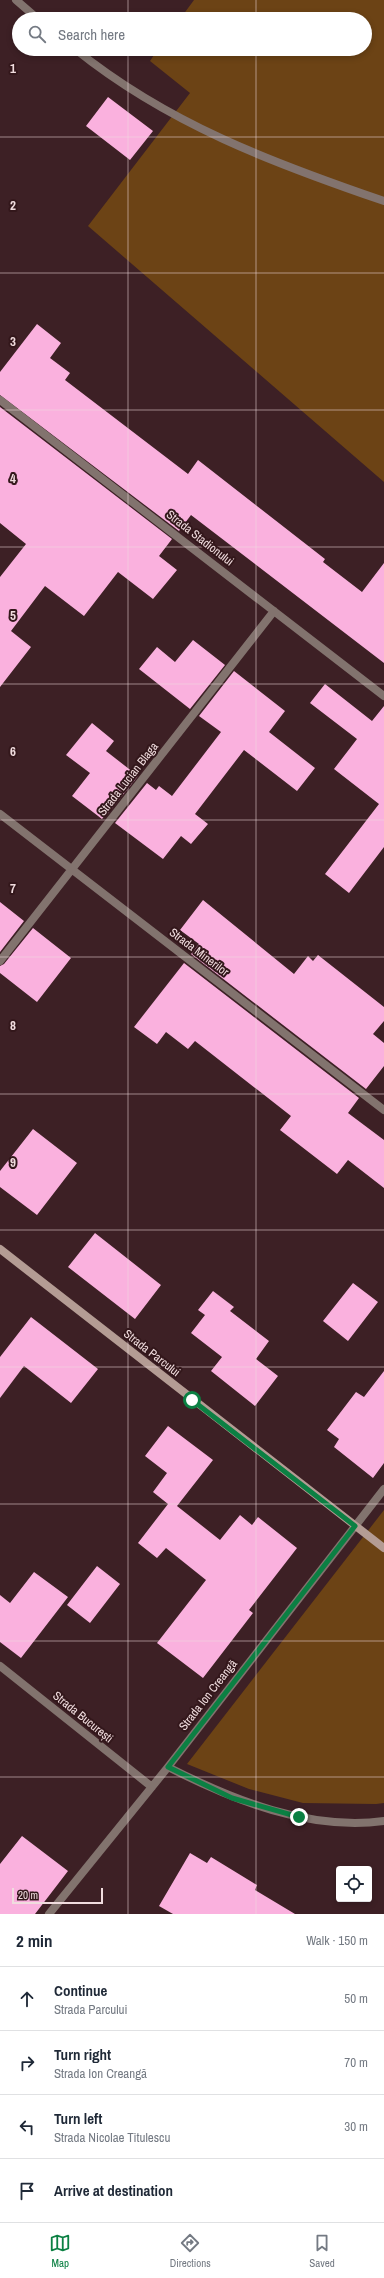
<!DOCTYPE html>
<meta charset="utf-8">
<style>
body{margin:0;font-family:"Archivo Narrow",sans-serif;background:#f6f6f7;color:#1f2937}
.controls{position:absolute;right:12px;bottom:12px;display:grid;overflow:hidden;border-radius:4px;box-shadow:0 2px 6px #0003}
.controls button{width:36px;height:36px;display:grid;place-items:center;padding:0;border:0;border-bottom:1px solid #e0e1e3;background:#fff;color:#1f2937;font:20px sans-serif}
.scale{position:absolute;left:12px;bottom:10px;width:91px;box-sizing:border-box;padding-left:4px;border:2px solid #f0dcde;border-top:0;font-size:11px;line-height:14px;white-space:nowrap;color:#f0dcde;-webkit-text-stroke:3px #33171b;paint-order:stroke}
.stop{position:absolute;width:12px;height:12px;margin:-9px;border:3px solid #0b8043;border-radius:50%;background:#fff}
.stop.end{background:#0b8043;border-color:#fff;box-shadow:0 1px 4px #0008}
.list{margin:0;padding:0;list-style:none}
h2{display:flex;justify-content:space-between;align-items:center;height:52px;margin:0;padding:0 16px;font-size:17px}
h2 small{font-size:13px;font-weight:400;color:#747a83}
.list li{display:grid;grid-template-columns:26px 1fr auto;gap:12px;align-items:center;box-sizing:border-box;height:64px;padding:0 16px;border-top:1px solid #e0e1e3}
.list b{display:block;font-size:15px;white-space:nowrap}
.list p{margin:0;font-size:13px;white-space:nowrap;color:#747a83}
.list em{font-size:13px;font-style:normal;color:#747a83}
.icon{flex:none;width:22px;height:22px;fill:none;stroke:currentColor;stroke-width:2;stroke-linecap:round;stroke-linejoin:round}
.map{position:relative;flex:none;width:384px;height:1914px;overflow:hidden}
.search{position:absolute;background:#fff;box-shadow:0 2px 6px #0003;left:12px;right:12px;top:12px;height:44px;display:flex;align-items:center;gap:10px;box-sizing:border-box;padding:0 14px;border-radius:22px;color:#747a83;font-size:15px}
.sheet{height:308px;background:#fff}
nav{display:flex;justify-content:space-around;align-items:center;box-sizing:border-box;height:56px;border-top:1px solid #e0e1e3;background:#fff;font-size:11px;color:#747a83}
nav a{display:grid;justify-items:center;gap:2px}
nav .on{color:#0b8043}
.map>svg:first-child{display:block}
.green{fill:#6c4315}
.building{fill:#fab1de}
.lines{fill:none;stroke-linecap:round;stroke-linejoin:round}
.service{stroke:#82736e;stroke-width:8}
.minor{stroke:#82736e;stroke-width:8}
.secondary{stroke:#b49c94;stroke-width:8}
.route{stroke:#0b8043;stroke-width:5}
.grid{fill:none;stroke:#f0dcde;stroke-width:1;stroke-opacity:0.55}
.labels{text-anchor:middle;dominant-baseline:central;stroke-width:4;stroke-linejoin:round;paint-order:stroke}
.street-label{font-size:12px;fill:#f0dcde;stroke:#33171b}
.grid-label{font-size:13px;text-anchor:middle;font-weight:bold;fill:#f0dcde;stroke:#33171b;stroke-width:4;stroke-linejoin:round;paint-order:stroke}
</style>
<div class="map">
<svg width="384" height="1914" viewBox="0 0 384 1914">
<rect width="100%" height="100%" fill="#3d2025"/>
<path class="green" d="M 194,0 L 384,0 L 384,482 L 88,226 L 190,93 L 150,61 L 158,49 L 365,49 L 365,19 L 180,19 Z
M 384,1510 L 384,1803 L 376,1804 L 303,1803 L 249,1789 L 187,1764 Z"/>
<path class="building" d="M 108,97 L 153,131 L 130,160 L 86,126 Z
M 37,324 L 61,343 L 50,358 L 70,373 L 65,380 L 188,474 L 198,460 L 325,559 L 323,562 L 362,592 L 384,563 L 384,663 L 191,515 L 179,531 L 0,395 L 0,372 Z
M 0,407 L 172,539 L 159,556 L 177,570 L 153,599 L 118,572 L 84,616 L 45,586 L 11,631 L 31,647 L 0,687 L 0,577 L 26,544 L 0,523 Z
M 193,640 L 225,665 L 190,709 L 139,669 L 157,647 L 175,662 Z
M 234,671 L 285,711 L 269,732 L 315,768 L 297,791 L 244,750 L 195,814 L 208,824 L 191,844 L 181,836 L 163,859 L 115,823 L 147,783 L 156,790 L 159,786 L 172,796 L 221,732 L 199,716 Z
M 325,684 L 372,721 L 384,706 L 384,847 L 349,893 L 325,874 L 379,804 L 334,769 L 357,739 L 310,703 Z
M 92,723 L 114,741 L 106,751 L 138,776 L 106,816 L 105,815 L 102,819 L 72,796 L 90,773 L 66,755 Z
M 203,900 L 294,974 L 308,956 L 313,961 L 318,955 L 384,1007 L 384,1021 L 373,1034 L 384,1043 L 384,1066 L 366,1089 L 191,954 L 199,944 L 180,930 Z
M 0,902 L 24,921 L 0,952 Z
M 33,928 L 71,958 L 37,1002 L 0,973 L 0,966 L 4,964 Z
M 184,963 L 359,1098 L 348,1113 L 384,1140 L 384,1188 L 348,1160 L 337,1174 L 280,1130 L 291,1116 L 195,1041 L 188,1049 L 166,1032 L 157,1044 L 134,1027 Z
M 33,1129 L 77,1163 L 37,1215 L 0,1187 L 0,1171 Z
M 95,1233 L 161,1285 L 135,1319 L 68,1267 Z
M 353,1283 L 378,1302 L 348,1341 L 323,1321 Z
M 213,1291 L 234,1307 L 230,1311 L 269,1341 L 256,1359 L 278,1376 L 255,1406 L 211,1371 L 222,1357 L 191,1333 L 205,1315 L 198,1310 Z
M 31,1317 L 98,1369 L 71,1403 L 24,1366 L 0,1398 L 0,1357 Z
M 384,1371 L 384,1463 L 373,1478 L 334,1447 L 339,1439 L 327,1430 L 356,1392 L 364,1397 Z
M 168,1426 L 213,1460 L 177,1506 L 220,1540 L 240,1515 L 252,1525 L 258,1517 L 297,1548 L 249,1610 L 253,1613 L 203,1678 L 157,1643 L 206,1580 L 166,1548 L 157,1558 L 138,1543 L 168,1504 L 153,1492 L 167,1473 L 145,1456 Z
M 97,1566 L 120,1584 L 90,1623 L 67,1605 Z
M 34,1572 L 68,1597 L 21,1658 L 0,1642 L 0,1595 L 10,1603 Z
M 22,1836 L 68,1871 L 35,1914 L 0,1914 L 0,1864 Z
M 190,1853 L 207,1863 L 211,1857 L 257,1885 L 255,1890 L 295,1914 L 173,1914 L 159,1906 Z"/>
<g class="lines">
<path class="service" d="M 16,0 L 38,19
M 75,49 C 168,124 273,163 384,201"/>
<path class="minor" d="M 0,400 L 384,696
M 0,814 L 384,1110
M 0,961 L 274,611
M 0,1666 L 152,1787
M 168,1767 C 233,1800 309,1831 384,1821
M 49,1914 L 168,1767 L 384,1489"/>
<path class="secondary" d="M 0,1249 L 384,1548"/>
</g>
<g class="lines">
<path class="route" d="M 192,1400 L 355,1526 L 168,1767 L 232,1798 L 299,1817"/>
</g>
<path class="grid" d="M 128,0 L 128,19M 256,0 L 256,19M 128,49 L 128,1914M 256,49 L 256,1914M 0,137 L 384,137M 0,273 L 384,273M 0,410 L 384,410M 0,547 L 384,547M 0,684 L 384,684M 0,820 L 384,820M 0,957 L 384,957M 0,1094 L 384,1094M 0,1230 L 384,1230M 0,1367 L 384,1367M 0,1504 L 384,1504M 0,1641 L 384,1641M 0,1777 L 384,1777"/>
<g class="labels">
<g class="street-label">
<text transform="translate(200 538) rotate(38)">Strada Stadionului</text>
<text transform="translate(128 779) rotate(-52)">Strada Lucian Blaga</text>
<text transform="translate(199 952) rotate(37)">Strada Minerilor</text>
<text transform="translate(152 1353) rotate(38)">Strada Parcului</text>
<text transform="translate(208 1695) rotate(-52)">Strada Ion Creangă</text>
<text transform="translate(83 1717) rotate(39)">Strada București</text>
</g>
</g>
<g class="grid-label">
<text x="13" y="73">1</text>
<text x="13" y="210">2</text>
<text x="13" y="346">3</text>
<text x="13" y="483">4</text>
<text x="13" y="620">5</text>
<text x="13" y="756">6</text>
<text x="13" y="893">7</text>
<text x="13" y="1030">8</text>
<text x="13" y="1167">9</text>
</g>
</svg>
<div class="controls">
<button><svg class="icon" aria-label="locate" viewBox="0 0 24 24"><circle cx="12" cy="12" r="6"/><path d="M12 2v4M12 18v4M2 12h4M18 12h4"/></svg></button>
</div>
<div class="scale">20 m</div>
<div class="stop" style="left:192px;top:1400px"></div>
<div class="stop end" style="left:299px;top:1817px"></div>
<div class="search"><svg class="icon" aria-label="search" viewBox="0 0 24 24"><circle cx="10" cy="10" r="6"/><path d="M15 15l6 6"/></svg>Search here</div>
</div>
<section class="sheet">
<h2>2 min<small>Walk · 150 m</small></h2>
<ul class="list">
<li><svg class="icon" aria-label="ahead" viewBox="0 0 24 24"><path d="M12 20V5M6 11l6-6 6 6"/></svg><div><b>Continue</b><p>Strada Parcului</p></div><em>50 m</em></li>
<li><svg class="icon" aria-label="right" viewBox="0 0 24 24"><path d="M7 20v-9h11M14 6l5 5-5 5"/></svg><div><b>Turn right</b><p>Strada Ion Creangă</p></div><em>70 m</em></li>
<li><svg class="icon" aria-label="left" viewBox="0 0 24 24"><path d="M17 20v-9H6M10 6l-5 5 5 5"/></svg><div><b>Turn left</b><p>Strada Nicolae Titulescu</p></div><em>30 m</em></li>
<li><svg class="icon" aria-label="arrive" viewBox="0 0 24 24"><path d="M6 21V4h12l-3 4 3 4H6"/></svg><div><b>Arrive at destination</b></div></li>
</ul>
</section>
<nav>
<a class="on"><svg class="icon" aria-label="map" viewBox="0 0 24 24"><path d="M3 6l6-2 6 2 6-2v14l-6 2-6-2-6 2zM9 4v14M15 6v14"/></svg>Map</a>
<a><svg class="icon" aria-label="directions" viewBox="0 0 24 24"><path d="M12 3l9 9-9 9-9-9zM9 14v-3h6M13 9l2 2-2 2"/></svg>Directions</a>
<a><svg class="icon" aria-label="saved" viewBox="0 0 24 24"><path d="M7 4h10v16l-5-4-5 4z"/></svg>Saved</a>
</nav>
